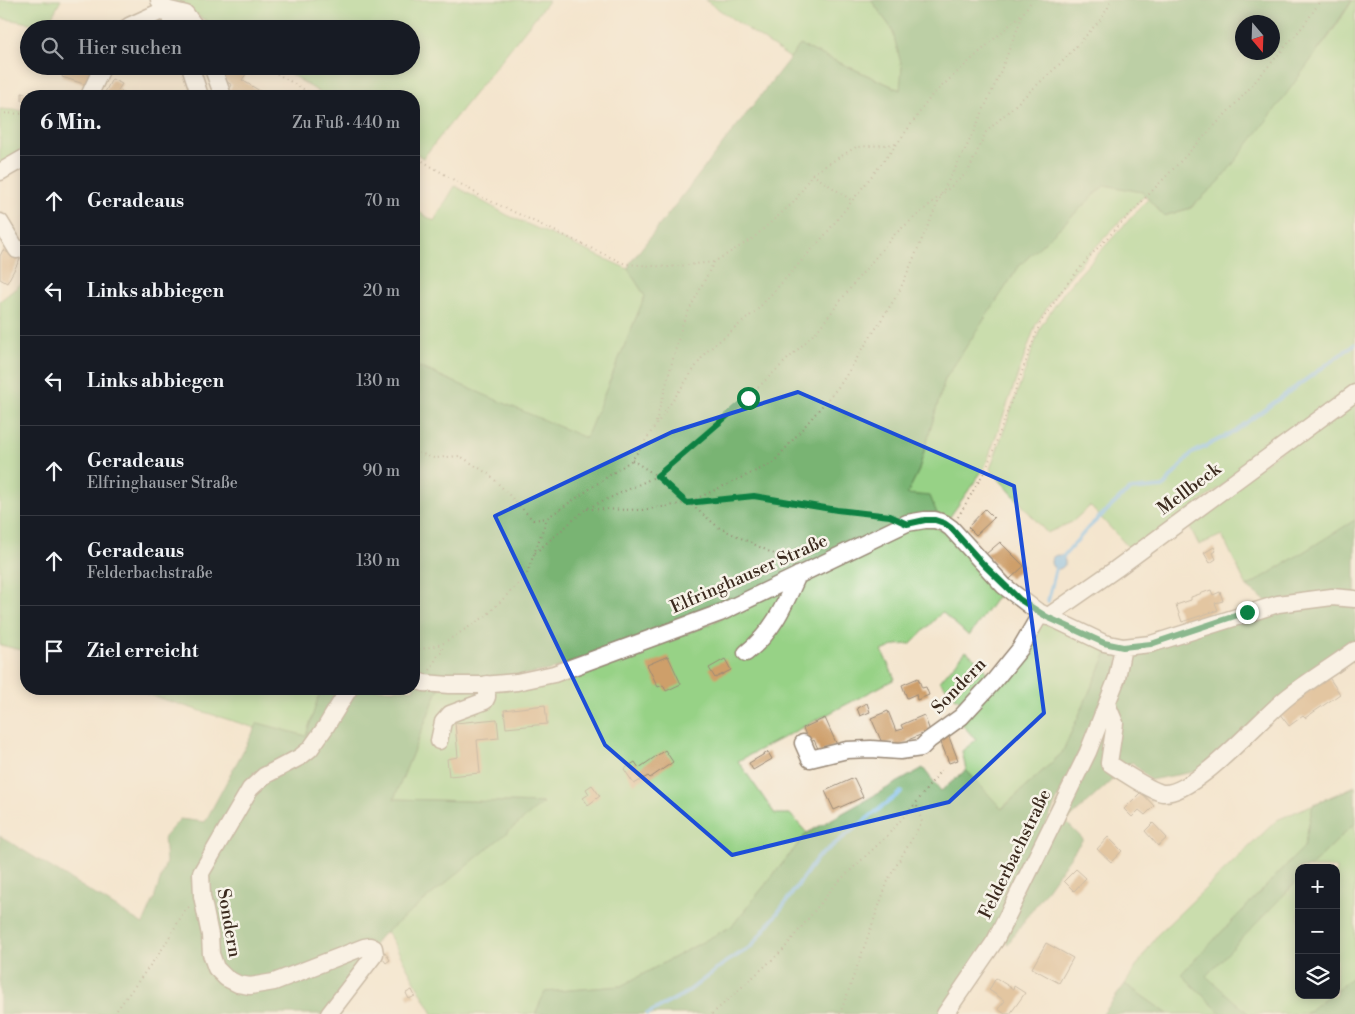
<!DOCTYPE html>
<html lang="de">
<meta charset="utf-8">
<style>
body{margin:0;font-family:"Libre Bodoni",serif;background:#242831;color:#f1f3f6}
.controls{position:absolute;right:15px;bottom:15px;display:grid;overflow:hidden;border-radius:10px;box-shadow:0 2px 12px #0003}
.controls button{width:45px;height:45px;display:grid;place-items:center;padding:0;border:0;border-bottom:1px solid #363941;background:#171b24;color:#f1f3f6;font:25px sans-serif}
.compass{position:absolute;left:1235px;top:15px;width:45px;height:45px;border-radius:50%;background:#171b24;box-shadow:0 2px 12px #0003;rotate:161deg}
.stop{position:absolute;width:15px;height:15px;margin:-11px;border:4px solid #0b8043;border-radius:50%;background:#fff}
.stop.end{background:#0b8043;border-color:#fff;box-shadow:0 1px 5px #0008}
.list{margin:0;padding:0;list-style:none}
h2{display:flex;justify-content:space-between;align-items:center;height:65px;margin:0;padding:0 20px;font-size:21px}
h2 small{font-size:16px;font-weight:400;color:#9ea1a6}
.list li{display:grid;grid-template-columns:32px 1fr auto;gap:15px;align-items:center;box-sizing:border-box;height:90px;padding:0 20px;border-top:1px solid #363941}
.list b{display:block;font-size:19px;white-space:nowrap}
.list p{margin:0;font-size:16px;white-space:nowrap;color:#9ea1a6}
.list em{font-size:16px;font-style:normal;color:#9ea1a6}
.icon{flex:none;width:28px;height:28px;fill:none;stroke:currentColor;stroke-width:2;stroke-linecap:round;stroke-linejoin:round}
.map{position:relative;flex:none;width:1355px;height:1014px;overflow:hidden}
.search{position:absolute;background:#171b24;box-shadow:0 2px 12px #0003;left:20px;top:20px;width:400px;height:55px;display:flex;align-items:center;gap:12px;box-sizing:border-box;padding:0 18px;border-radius:28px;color:#9ea1a6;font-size:19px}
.panel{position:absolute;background:#171b24;box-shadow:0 2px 12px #0003;left:20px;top:90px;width:400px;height:605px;border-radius:20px}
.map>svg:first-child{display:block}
.green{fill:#97d286;stroke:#697e52}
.forest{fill:#79b473;stroke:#5a6f48;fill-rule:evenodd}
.water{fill:#7cbff2;stroke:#5c7488}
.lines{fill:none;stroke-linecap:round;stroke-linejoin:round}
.stream{stroke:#7cbff2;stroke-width:4}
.building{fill:#ce9f6a}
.minor-casing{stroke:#988876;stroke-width:19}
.path{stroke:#988876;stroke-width:2;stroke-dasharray:1 4;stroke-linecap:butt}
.minor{stroke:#fff;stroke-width:16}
.route{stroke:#0b8043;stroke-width:6}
.marked{fill:none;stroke:#1d4ed8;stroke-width:4;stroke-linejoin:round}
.labels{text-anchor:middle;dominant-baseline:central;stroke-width:5;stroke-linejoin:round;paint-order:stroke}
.street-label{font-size:18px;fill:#3b2a1e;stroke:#f7f3e8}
</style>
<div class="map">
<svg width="1355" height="1014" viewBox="0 0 1355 1014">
<rect width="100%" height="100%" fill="#f7f3e8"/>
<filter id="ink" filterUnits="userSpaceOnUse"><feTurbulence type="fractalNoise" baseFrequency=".02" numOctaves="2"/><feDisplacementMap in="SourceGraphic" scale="10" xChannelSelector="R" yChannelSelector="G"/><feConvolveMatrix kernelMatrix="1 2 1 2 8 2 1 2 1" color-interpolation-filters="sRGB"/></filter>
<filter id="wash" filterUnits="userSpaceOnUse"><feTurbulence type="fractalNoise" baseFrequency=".0096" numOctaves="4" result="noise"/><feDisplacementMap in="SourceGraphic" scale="20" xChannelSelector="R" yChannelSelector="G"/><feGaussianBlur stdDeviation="1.12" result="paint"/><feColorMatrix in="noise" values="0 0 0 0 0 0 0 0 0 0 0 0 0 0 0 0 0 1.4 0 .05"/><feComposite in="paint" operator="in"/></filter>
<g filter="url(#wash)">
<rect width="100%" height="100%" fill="#f4e5ce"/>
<path class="green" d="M 0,0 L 61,0 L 47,26 L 0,18 Z
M 174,0 L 549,0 L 423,158 L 414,152 L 414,96 L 325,96 L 278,66 L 411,66 L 411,29 L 218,29 L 194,13 L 181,11 Z
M 705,0 L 871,0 L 892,29 L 902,67 L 901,90 L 800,45 L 790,58 Z
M 1353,0 L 1355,0 L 1355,387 L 1133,552 L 1090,506 L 1072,522 L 1047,533 L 990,469 L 1041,326 L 1066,289 L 1148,199 L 1164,216 L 1191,208 L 1219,181 L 1330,35 Z
M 0,109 L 26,111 L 26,153 L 0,168 Z
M 1105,185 L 1142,192 L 1145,195 L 1087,256 L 1061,287 L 1036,324 L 985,467 L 949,518 L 938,516 L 907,494 L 918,472 L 945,379 L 1020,265 Z
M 455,186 L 507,215 L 628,269 L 645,296 L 586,439 L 420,367 L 414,372 L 414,209 L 434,221 Z
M 26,280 L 26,651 L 0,645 L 0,301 Z
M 1355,396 L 1355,520 L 1247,587 L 1222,535 L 1199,545 L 1187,521 Z
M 927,524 L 952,535 L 1000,593 L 969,636 L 942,612 L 911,644 L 896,645 L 882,651 L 895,679 L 738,761 L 775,814 L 790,814 L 807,833 L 732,926 L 621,986 L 545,992 L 535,1014 L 433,1014 L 387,931 L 542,803 L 394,799 L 439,688 L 517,690 L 555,683 L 703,627 L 906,530 Z
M 1044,619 L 1109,648 L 1062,753 L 1001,809 L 966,770 L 962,751 L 976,740 L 960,722 Z
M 966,651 L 984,666 L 988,675 L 973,693 L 963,703 L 956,698 L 940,681 Z
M 131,689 L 321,689 L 306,736 L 258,723 L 255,728 Z
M 1355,786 L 1313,805 L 1304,847 L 1181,974 L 1222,1014 L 1168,1014 L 1125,984 L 1157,935 L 1277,820 Z
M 1355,823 L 1355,983 L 1351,979 L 1336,990 L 1336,868 L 1309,868 Z
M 1299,879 L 1299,995 L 1329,995 L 1305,1014 L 1249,1014 L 1205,976 Z"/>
<path class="forest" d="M 871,0 L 1352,0 L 1329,35 L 1274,111 L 1219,182 L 1190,208 L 1164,216 L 1142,192 L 1105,185 L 1020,265 L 945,379 L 918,472 L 907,494 L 930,496 L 938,516 L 718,609 L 551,670 L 517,676 L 477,678 L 444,675 L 394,799 L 543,803 L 379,938 L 325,1014 L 0,1014 L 0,836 L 143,924 L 154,899 L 166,862 L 164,837 L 180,819 L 205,822 L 258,723 L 306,736 L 321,689 L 414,689 L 414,372 L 419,367 L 586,438 L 645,296 L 628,269 L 630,263 L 800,45 L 900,90 L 902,67 L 892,29 ZM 1242,22 L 1272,22 L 1272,52 L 1242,52 Z
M 1355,520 L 1355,594 L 1266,601 L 1247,587 Z
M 1347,602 L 1355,606 L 1355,644 L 1198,771 L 1150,780 L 1132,762 L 1066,822 L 1083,839 L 1008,944 L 1001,938 L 1125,651 L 1261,613 Z
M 1109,648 L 1120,653 L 1115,675 L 992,940 L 941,1014 L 535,1014 L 545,992 L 621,986 L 732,926 L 807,833 L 923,768 L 941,791 L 966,770 L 1002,809 L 1062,753 Z
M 1355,787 L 1355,823 L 1309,868 L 1299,868 L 1299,879 L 1206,976 L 1249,1014 L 1222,1014 L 1181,974 L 1304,847 L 1313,805 Z
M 1351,978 L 1355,983 L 1355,1014 L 1305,1014 L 1329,995 L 1336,995 L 1336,990 Z
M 1125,984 L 1168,1014 L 1103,1014 Z"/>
<path class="water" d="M1051 562a7 7 0 1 1 14 0a7 7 0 1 1-14 0Z"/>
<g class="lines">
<path class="stream" d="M 1061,559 L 1088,528 L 1129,490 L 1163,487 L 1191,454 L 1235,431 L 1355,344
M 1048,601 L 1057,564
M 647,1014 L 686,993 L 726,962 L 751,947 L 786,902 L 817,858 L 901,792"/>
</g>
<g id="blocks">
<path class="building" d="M 65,66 L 98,66 L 87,85 L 62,77 Z
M 228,66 L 257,67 L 253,74 L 248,71 L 242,80 L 268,96 L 230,96 L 227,94 L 232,85 L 221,78 Z
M 112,79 L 122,84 L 118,90 L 124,93 L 122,96 L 103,96 Z
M 22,93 L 32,94 L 32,96 L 26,96 L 26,101 L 22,101 Z
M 3,250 L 20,259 L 7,283 L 0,279 L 0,256 Z
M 985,509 L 994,518 L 976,535 L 968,527 Z
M 1000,542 L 1024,566 L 1010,579 L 986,554 Z
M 1214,547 L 1216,551 L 1213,553 L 1216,559 L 1210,563 L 1204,553 Z
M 1211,590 L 1213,595 L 1220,592 L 1223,601 L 1215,603 L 1218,610 L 1182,622 L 1176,605 L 1191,600 L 1191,597 Z
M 668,656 L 681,684 L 666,691 L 663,685 L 658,687 L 647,665 Z
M 725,659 L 731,670 L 715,678 L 709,668 Z
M 1328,676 L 1340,694 L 1305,718 L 1303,716 L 1289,726 L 1279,713 Z
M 918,678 L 922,688 L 926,687 L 929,695 L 917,700 L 916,694 L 907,698 L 902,685 Z
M 867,703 L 870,712 L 860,716 L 857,708 Z
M 545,705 L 547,724 L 506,728 L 504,710 Z
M 888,711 L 896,731 L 903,729 L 901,725 L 924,715 L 930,731 L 908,740 L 909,742 L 896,748 L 894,741 L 883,745 L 871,718 Z
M 825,718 L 837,745 L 820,753 L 814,740 L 809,743 L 803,728 Z
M 497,719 L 499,738 L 477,740 L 480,773 L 449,776 L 447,759 L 458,757 L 455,723 Z
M 947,732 L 958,760 L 949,763 L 938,735 Z
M 665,750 L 673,762 L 650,778 L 648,776 L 634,784 L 624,769 L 635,762 L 639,768 Z
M 768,752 L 772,759 L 753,770 L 749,763 Z
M 854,778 L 863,797 L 834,810 L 825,791 Z
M 592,785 L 600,796 L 588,805 L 583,798 L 589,794 L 586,789 Z
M 1141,792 L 1154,806 L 1145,815 L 1139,810 L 1132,817 L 1124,809 Z
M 1153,823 L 1167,838 L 1158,846 L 1145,831 Z
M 1108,837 L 1122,851 L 1111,862 L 1097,849 Z
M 1076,869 L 1086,878 L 1074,891 L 1064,881 Z
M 1046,943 L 1073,958 L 1059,983 L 1032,968 Z
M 385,952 L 390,960 L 386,963 L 380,955 Z
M 996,978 L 1013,989 L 1014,986 L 1025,993 L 1010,1014 L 1005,1014 L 998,1009 L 1005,1001 L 989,990 Z
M 412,990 L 415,996 L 409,999 L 406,993 Z"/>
</g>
</g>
<g filter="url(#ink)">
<use href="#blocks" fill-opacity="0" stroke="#988876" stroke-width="1"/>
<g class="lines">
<g class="minor-casing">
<path id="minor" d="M 159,0 L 166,9 L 175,29
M 128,29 L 129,26 L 166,9 L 186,14 L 197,29
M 190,66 L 200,96
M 212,66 L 223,96
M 89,96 L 103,66
M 0,172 L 26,157
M 0,222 L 17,250
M 1047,617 L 1116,569 L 1355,393
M 746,653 C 773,632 784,606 798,575
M 414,680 L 424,683 L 449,685 L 483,685 L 517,682 L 554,674 L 720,613 L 907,523 L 925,520 L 935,520 L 944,523 L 951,528 L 1004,586 L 1037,611 L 1104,643 L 1123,647 L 1151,644 L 1278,604 L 1332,597 L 1355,599
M 1107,704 L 1115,723 L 1109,763 C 1119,770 1153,792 1163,793 C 1196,795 1261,717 1289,696 C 1310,680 1333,666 1355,650
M 439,741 L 443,722 L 450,714 L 485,701 L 487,697 L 487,684
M 803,743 L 810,759 L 847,750 L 871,749 L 900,751 L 921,748 L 929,740 L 961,717 L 994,681 L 1020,649 L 1041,613
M 329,1014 L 375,954 L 374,948 L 370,946 L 364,947 L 274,982 L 250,986 L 238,984 L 226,978 L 216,968 L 211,954 L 210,935 L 202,896 L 201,873 L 250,789 L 264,776 L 300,757 L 310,749 L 325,728 L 349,689
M 945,1014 L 995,941 L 1088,752 L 1117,678 L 1123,647"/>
</g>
<path class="path" d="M 264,66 L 315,96
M 0,113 L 26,114
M 414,156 L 484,198 L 625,264 L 669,267 L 714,262
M 812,174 L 851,200
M 656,422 L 683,322 L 714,262 L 752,239 L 795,201 L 812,174 L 856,147 L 897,144
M 414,451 L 434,458 L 460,456 L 490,475 L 533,520 L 547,518 L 632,460 L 705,353 L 758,309 L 825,235 L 897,144 L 932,95 L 1024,12
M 632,460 L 657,476 L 718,527 L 791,562
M 690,503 L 754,496 L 837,510 L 888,515
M 587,509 L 642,510 L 687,503 L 773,463 L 840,385 L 899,292 L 942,193 L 967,146 L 998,78 L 1024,12 L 1032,0
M 958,517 L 987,467 L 1040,323 L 1063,289 L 1089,257 L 1241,98 L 1304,25 L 1321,0
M 535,553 L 586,509 L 657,476 L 748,397 L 817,331 L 855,282 L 895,234 L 968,172 L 986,132 L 1062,62 L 1102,18 L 1112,0
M 414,651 L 442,644 L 486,616 L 526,576 L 547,518
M 430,670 L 438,655 L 442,652 L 442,644
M 114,1014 L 163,948 L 185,910 L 189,907
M 712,1014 L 783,950 L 836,884 L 886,837 L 916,803 L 941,770
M 840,1014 L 889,878 L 922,822 L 916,803"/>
<use href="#minor" class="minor"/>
</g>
</g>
<g class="lines" filter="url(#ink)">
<path class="route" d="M 748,398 L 657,476 L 687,503 L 754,496 L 837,510 L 890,516 L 907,524 L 925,520 L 935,520 L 944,523 L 951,528 L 984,565 L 1019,599 L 1047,617 L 1104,643 L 1123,647 L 1151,644 L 1247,612"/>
</g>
<path d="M0 0H1355V1014H0ZM 798,392 L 1014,486 L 1044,713 L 949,802 L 732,855 L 605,745 L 495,516 L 672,432 Z" fill="#f4e5ce" fill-opacity=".55" fill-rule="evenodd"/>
<path class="marked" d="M 798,392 L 1014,486 L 1044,713 L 949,802 L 732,855 L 605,745 L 495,516 L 672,432 Z"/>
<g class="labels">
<g class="street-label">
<text transform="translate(1189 489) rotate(-37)">Mellbeck</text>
<text transform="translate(749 574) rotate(-24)">Elfringhauser Straße</text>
<text transform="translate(959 686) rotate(-46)">Sondern</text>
<text transform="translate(1015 854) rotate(-64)">Felderbachstraße</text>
<text transform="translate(229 923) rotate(80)">Sondern</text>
</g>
</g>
</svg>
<div class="controls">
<button>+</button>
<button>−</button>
<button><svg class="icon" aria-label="layers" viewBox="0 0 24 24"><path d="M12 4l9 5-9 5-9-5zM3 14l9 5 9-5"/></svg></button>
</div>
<svg class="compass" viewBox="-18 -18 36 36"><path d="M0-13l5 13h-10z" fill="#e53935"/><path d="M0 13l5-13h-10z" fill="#9ea1a6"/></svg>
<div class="stop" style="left:748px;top:398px"></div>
<div class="stop end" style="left:1247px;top:612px"></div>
<div class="search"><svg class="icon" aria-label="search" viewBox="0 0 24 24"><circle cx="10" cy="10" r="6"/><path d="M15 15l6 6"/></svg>Hier suchen</div>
<section class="panel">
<h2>6 Min.<small>Zu Fuß · 440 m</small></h2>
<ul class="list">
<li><svg class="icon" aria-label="ahead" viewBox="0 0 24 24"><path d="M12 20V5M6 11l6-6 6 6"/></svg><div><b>Geradeaus</b></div><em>70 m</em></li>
<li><svg class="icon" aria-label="left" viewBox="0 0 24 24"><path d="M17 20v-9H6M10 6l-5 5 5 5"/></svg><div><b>Links abbiegen</b></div><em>20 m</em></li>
<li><svg class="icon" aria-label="left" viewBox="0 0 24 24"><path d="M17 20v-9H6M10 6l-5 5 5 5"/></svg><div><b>Links abbiegen</b></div><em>130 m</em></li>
<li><svg class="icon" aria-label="ahead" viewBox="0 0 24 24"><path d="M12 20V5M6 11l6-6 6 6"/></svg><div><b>Geradeaus</b><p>Elfringhauser Straße</p></div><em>90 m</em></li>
<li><svg class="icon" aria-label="ahead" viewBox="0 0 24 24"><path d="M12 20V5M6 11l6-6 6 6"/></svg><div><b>Geradeaus</b><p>Felderbachstraße</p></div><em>130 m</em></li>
<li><svg class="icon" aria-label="arrive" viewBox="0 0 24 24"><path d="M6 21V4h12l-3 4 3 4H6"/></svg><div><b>Ziel erreicht</b></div></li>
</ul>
</section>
</div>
